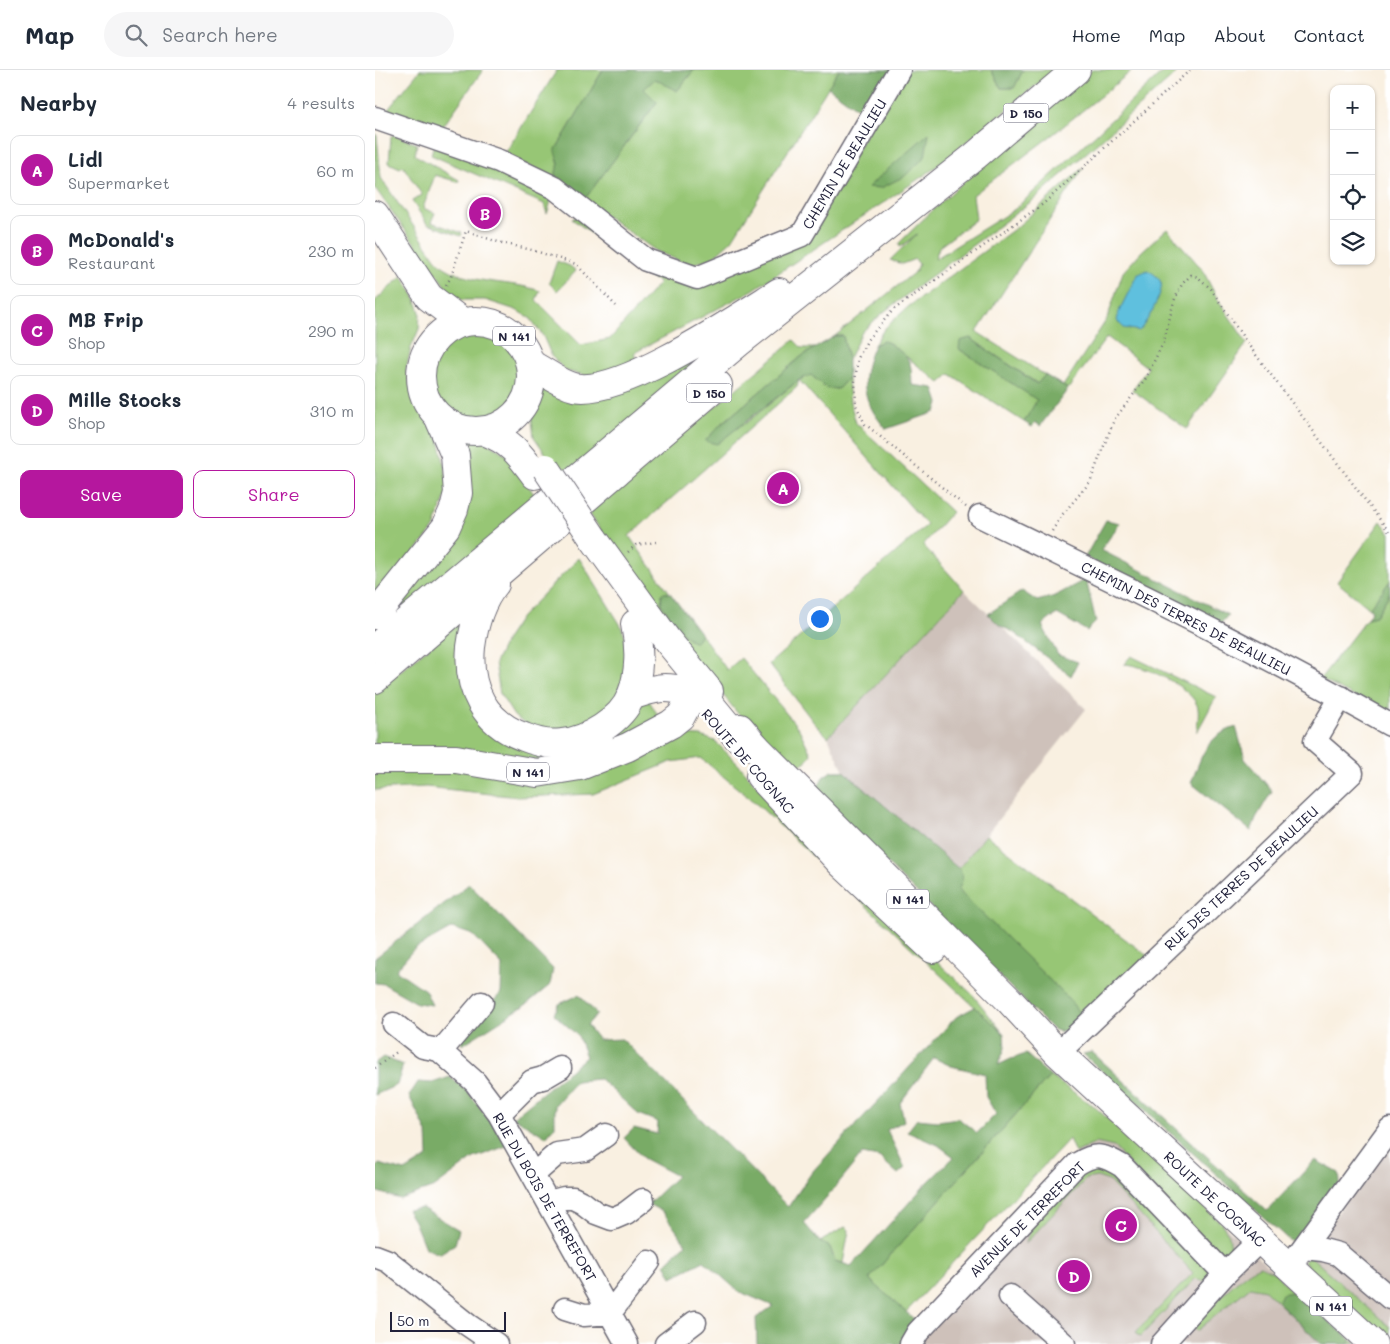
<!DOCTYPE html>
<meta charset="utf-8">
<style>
body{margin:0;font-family:Mali,sans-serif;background:#f6f6f7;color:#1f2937}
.controls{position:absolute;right:15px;top:15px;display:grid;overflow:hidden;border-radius:10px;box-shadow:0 1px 4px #0004}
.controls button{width:45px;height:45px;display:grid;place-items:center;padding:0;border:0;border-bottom:1px solid #e0e1e3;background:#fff;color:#1f2937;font:25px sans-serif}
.scale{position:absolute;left:15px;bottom:12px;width:116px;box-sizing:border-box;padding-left:5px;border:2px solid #22223b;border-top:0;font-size:14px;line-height:18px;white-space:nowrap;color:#22223b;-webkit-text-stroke:4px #fff;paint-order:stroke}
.you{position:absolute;left:444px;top:548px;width:18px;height:18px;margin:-12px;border:4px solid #fff;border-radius:50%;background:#1a73e8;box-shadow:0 0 0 8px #1a73e833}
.badge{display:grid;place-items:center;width:32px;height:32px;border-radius:50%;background:#b5179e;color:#fff;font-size:16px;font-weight:700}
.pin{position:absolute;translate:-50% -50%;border:2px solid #fff;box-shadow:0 1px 5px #0006}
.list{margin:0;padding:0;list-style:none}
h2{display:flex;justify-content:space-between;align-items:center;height:65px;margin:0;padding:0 20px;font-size:21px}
h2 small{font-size:16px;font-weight:400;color:#747a83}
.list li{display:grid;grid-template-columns:32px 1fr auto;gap:15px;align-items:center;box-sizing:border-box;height:70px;margin:0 10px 10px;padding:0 10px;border:1px solid #e0e1e3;border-radius:10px}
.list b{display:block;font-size:19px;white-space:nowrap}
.list p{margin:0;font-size:16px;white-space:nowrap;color:#747a83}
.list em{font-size:16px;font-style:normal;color:#747a83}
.actions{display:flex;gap:10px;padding:15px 20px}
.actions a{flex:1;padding:11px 0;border:1px solid #b5179e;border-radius:10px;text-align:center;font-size:18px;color:#b5179e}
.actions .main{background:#b5179e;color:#fff}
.icon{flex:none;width:28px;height:28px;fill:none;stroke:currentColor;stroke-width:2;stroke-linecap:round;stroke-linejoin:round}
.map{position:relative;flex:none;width:1015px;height:1274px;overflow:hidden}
header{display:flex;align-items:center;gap:30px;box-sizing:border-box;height:70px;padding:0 25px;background:#fff;border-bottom:1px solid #e0e1e3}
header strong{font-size:24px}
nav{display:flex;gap:28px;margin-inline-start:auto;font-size:18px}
.search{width:350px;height:45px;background:#f6f6f7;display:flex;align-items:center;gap:12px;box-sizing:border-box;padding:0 18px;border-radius:28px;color:#747a83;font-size:19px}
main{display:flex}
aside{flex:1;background:#fff}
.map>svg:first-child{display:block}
.industrial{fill:#cec1ba}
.green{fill:#97c674;stroke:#5c7458}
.forest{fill:#79ab66;stroke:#4e6650;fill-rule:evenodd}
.water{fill:#5fc0de;stroke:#40718c}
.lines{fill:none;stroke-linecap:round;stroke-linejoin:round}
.minor-casing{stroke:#6d6a75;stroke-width:25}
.major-casing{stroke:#6d6a75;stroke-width:30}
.highway-casing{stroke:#6d6a75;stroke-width:30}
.path{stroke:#6d6a75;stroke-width:2.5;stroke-dasharray:1 4;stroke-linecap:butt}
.minor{stroke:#fff;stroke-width:22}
.major{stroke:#fff;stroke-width:28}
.highway{stroke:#fff;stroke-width:28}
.major-bridge-casing{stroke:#6d6a75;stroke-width:30;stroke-linecap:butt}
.major-bridge{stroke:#fff;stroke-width:28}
.labels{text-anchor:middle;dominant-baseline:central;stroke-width:5;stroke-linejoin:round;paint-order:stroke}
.shield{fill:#fff;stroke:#646476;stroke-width:1}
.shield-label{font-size:12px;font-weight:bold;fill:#22223b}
.street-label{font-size:14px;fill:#22223b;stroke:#fff}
</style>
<header>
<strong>Map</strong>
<div class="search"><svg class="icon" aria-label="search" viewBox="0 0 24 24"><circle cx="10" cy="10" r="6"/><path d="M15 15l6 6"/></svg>Search here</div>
<nav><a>Home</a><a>Map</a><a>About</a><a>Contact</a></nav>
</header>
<main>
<aside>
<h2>Nearby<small>4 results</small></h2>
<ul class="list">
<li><span class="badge">A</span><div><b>Lidl</b><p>Supermarket</p></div><em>60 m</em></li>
<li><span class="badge">B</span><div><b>McDonald's</b><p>Restaurant</p></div><em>230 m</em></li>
<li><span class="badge">C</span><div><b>MB Frip</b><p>Shop</p></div><em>290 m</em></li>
<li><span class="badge">D</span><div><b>Mille Stocks</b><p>Shop</p></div><em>310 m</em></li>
</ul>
<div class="actions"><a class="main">Save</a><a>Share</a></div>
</aside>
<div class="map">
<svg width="1015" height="1274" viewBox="0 0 1015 1274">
<rect width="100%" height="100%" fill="#fff"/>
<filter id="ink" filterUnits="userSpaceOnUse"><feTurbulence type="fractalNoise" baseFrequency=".02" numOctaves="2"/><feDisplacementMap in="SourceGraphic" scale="10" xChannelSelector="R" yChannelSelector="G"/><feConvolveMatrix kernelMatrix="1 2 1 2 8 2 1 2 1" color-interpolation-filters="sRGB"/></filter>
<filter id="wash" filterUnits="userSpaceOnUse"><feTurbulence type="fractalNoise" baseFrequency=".0096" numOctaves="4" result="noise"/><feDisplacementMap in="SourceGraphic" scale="20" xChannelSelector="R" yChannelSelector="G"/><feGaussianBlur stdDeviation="1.12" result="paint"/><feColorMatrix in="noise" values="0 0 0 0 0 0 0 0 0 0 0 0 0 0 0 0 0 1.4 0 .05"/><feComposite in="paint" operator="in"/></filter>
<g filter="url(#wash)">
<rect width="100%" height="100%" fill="#f9f0e1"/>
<path class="industrial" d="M 589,520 L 711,639 L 584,799 L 469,701 L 453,667 Z
M 720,1037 L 913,1214 L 929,1192 L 1015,1067 L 1015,1274 L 540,1274 L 700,1083 L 694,1068 Z"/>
<path class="green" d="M 45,0 L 108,0 L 64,62 L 11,42 Z
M 182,0 L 228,0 L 180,81 L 184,95 L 179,107 L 129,85 Z
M 319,0 L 464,0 L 357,170 L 337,188 L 314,195 L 281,181 L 209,130 L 282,32 L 268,20 L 280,8 L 302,21 Z
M 526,0 L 616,0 L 626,18 L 639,18 L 648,0 L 680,0 L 557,100 L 499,139 L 378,220 L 259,283 L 261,289 L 233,305 L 212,306 L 191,301 L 177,287 L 168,266 L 156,249 L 141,240 L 110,230 L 87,230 L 75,223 L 0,118 L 0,63 L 2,66 L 6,108 L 60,188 C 63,191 67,196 71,198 C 99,215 135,210 165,221 L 161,230 L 206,275 L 235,269 L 284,213 L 197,149 L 201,147 L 305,213 L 436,163 Z
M 717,0 L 758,0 L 681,62 L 598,125 L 601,149 L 564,177 L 560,189 L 640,139 L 790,0 L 805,0 L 657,131 L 510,241 L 487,262 L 473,290 L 468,266 L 460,266 L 541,201 L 544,194 L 540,189 L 527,194 L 515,190 L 542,164 L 525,177 L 524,173 C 585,112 651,56 717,0 Z
M 20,65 L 42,74 L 40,85 L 84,110 L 83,112 L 60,105 L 48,138 L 60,143 L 56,152 L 87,163 L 86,166 L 52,154 L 37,131 L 47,125 L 28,96 L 25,98 L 14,93 L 16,66 Z
M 58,77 L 122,98 L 174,128 L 176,131 L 172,144 L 169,134 L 56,85 Z
M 709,97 L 602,262 L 670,305 L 663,314 L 595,268 L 584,279 L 663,330 L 649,352 L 575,304 L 565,313 L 514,273 L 499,275 L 509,259 L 533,237 L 642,157 Z
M 792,159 L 827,199 L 842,228 L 872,273 L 812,359 L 757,320 L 773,298 L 732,267 L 693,319 L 688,316 L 732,249 L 748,202 L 767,181 Z
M 182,191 L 195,196 L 201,201 L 182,221 L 174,213 Z
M 27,206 L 39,225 L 45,242 L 44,259 L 36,278 L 31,300 L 39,331 L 64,369 L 74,417 L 59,458 L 0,533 L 0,231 Z
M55 305a47 47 0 1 1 94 0a47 47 0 1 1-94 0Z
M 357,260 L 189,410 L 159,367 L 157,351 L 170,307 L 245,323 Z
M 419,270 L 427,278 L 440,278 L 427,286 L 344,356 L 331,371 L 371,353 L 424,310 L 436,305 L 451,318 L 463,319 L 473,308 L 475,332 L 481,353 L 577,442 L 548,475 L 589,520 L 453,667 L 440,654 L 394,594 L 552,455 L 424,310 L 422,317 L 254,466 L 295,523 L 287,523 L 320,572 L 326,564 L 352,600 L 366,588 L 424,659 L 436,684 L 430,693 L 420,696 L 407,689 L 372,655 L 288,550 L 214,443 Z
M 87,368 L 110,371 L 135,387 L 164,432 L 0,571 L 0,557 L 74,465 Z
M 1006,451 L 1015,463 L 1015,511 L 994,538 L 962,512 Z
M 204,488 L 245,554 L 254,575 L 255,594 L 239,636 L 195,663 L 158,660 L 139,646 L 125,624 L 120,593 L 132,568 L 146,547 Z
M 1015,523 L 1015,645 L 945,609 L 992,548 L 1001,546 Z
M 87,550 L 90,600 L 153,677 L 273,629 L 286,650 L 189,692 L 0,680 L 0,622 Z
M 756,586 L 841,627 L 822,662 C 822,654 825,642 822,635 C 814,616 769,595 749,594 Z
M 305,665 L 326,666 L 340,671 L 363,694 L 407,744 L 515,848 L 598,925 L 629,964 L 385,737 L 326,688 L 296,692 L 218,724 L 143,727 L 51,717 L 0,720 L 0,697 L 85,698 L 151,708 L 286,673 Z
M 457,701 L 469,701 L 583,799 L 611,765 L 773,886 L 709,948 L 685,963 L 442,718 L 448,707 Z
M 675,1006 L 720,1037 L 846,1153 L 854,1165 L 856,1179 L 850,1185 L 841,1183 L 792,1137 L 739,1077 L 721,1073 L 700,1083 L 694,1069 L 531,1242 L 494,1209 Z
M 732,1094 L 837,1200 L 830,1211 L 823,1210 L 821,1208 L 766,1266 L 763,1265 L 761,1262 L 818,1203 L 734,1111 L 722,1107 L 711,1109 L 650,1174 L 656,1158 L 703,1097 Z
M 470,1157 L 474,1160 L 468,1193 L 460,1191 L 455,1177 L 445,1172 Z
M 934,1185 L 1015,1257 L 1015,1274 L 937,1202 L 929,1192 Z
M 885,1196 L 900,1203 L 917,1222 L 981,1274 L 946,1274 L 890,1220 L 875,1217 L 822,1261 L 819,1259 L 820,1254 C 836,1238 865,1203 885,1196 Z"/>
<path class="forest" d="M 228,0 L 319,0 L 302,21 L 280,9 L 269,19 L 282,32 L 209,130 L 179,107 L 184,94 L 180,81 Z
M 464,0 L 521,0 L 490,44 L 453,17 Z
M 616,0 L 648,0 L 639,18 L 626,18 Z
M 554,63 L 550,87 L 530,106 L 506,118 L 493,117 Z
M 460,266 L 468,266 L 473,290 L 473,308 L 463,319 L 451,318 L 436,305 L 424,310 L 342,374 L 330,371 L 344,356 L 427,286 Z
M 595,268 L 662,314 L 670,305 L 693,319 L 665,356 L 660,352 L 657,357 L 649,352 L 662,330 L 584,279 L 585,271 Z
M 508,271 C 514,272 517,275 522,279 C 538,291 536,296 537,315 L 559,318 L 564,333 L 561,342 L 511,359 C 486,330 484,310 499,275 Z
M 731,450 L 745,453 L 726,480 L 853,545 L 843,557 L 710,487 Z
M 711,509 L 721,552 L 712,561 L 682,544 L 667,555 L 683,585 L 703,592 L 696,606 L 638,562 L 624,555 L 613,544 L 647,521 L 662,531 L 680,526 Z
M 1015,511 L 1015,523 L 1001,546 L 992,548 L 997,540 L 994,538 Z
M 287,523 L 295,523 L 326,564 L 320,573 L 309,565 L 286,534 Z
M 861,657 L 870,689 L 897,721 L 881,748 L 876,761 L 816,713 C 827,686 830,667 861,657 Z
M 457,701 L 469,701 L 584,799 C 590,807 587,812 583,820 L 694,929 L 705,944 C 701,960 690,966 676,958 L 445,726 L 442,718 L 448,707 Z
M 94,814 L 178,899 L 175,915 L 152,934 L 87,975 L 85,968 L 126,923 L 127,895 L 98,865 L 77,858 L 38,880 L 21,900 L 50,920 L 57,935 L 42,933 L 9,914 L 0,913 L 0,888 Z
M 204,925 L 222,944 L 212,955 L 224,970 L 247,969 L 413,1137 L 437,1102 L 581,947 L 600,937 L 629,964 L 630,978 L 623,995 L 636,989 L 651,984 L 675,1006 L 494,1209 L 539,1249 L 544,1251 L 530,1274 L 382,1274 L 381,1248 L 398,1236 L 363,1221 L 329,1191 L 297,1207 L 290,1194 L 311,1174 L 288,1142 L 273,1134 L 302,1106 L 268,1088 L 249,1068 L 259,1058 L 282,1064 L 283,1052 L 263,1044 L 225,1009 L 201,1011 L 180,1035 L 180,1056 L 171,1067 L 138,1047 L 211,987 L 203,966 L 179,944 L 184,934 ZM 559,988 L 576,996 L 610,1004 L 611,1027 L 621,1044 L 602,1063 L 583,1048 L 563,1051 L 542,1049 L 532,1062 L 563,1075 L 579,1087 L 552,1113 L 476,1196 L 460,1191 L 455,1177 L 445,1172 L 429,1153 L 457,1121 L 487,1084 L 504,1087 L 523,1104 L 530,1098 L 512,1060 L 529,1051 L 525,1033 Z
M 717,982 L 892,1141 L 940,1090 L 964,1103 L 965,1112 L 925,1176 L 916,1172 L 708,984 Z
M 8,987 L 28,995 L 22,1015 L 0,1025 L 0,993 Z
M 75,1007 L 94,1023 L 134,1075 L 99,1088 L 60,1117 L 25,1129 L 0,1121 L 0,1098 L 4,1094 L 30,1101 L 53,1087 L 52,1062 L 34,1026 L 43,1012 L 57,1013 Z
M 47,1138 L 84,1160 L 80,1174 L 64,1184 L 50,1178 L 39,1151 L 32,1140 Z
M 917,1222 L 975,1269 L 974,1274 L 946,1274 L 903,1232 L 907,1224 Z"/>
<path class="water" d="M 772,200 C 778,203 784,207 786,213 C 789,222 771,254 764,261 L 749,258 L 742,251 L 744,241 L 762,205 Z"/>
</g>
<g filter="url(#ink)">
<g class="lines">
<g class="minor-casing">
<path id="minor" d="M 0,48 L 124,91 L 180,118 L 271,190 L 322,208 L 427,165 L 524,0
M 605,446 C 742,513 882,579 1015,655
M 19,954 L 48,977 L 64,980 L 100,1012 L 124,1044 L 252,1274
M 64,980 L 72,974 L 107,933
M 683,983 L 977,703 L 940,671 L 966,627
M 124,1044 L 157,1011 L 168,1008 L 185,998
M 159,1104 L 182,1084 L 210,1080 L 231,1065
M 174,1132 L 189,1128 L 198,1128 L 208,1133 L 221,1143 L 237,1149 L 251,1143 L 268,1130
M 929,1178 L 948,1180 L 963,1184 L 1015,1228
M 0,1186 L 13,1191 L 93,1255 L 121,1274
M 914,1197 L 1015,1059
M 635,1226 L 689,1274
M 190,1239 L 209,1245 L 235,1243 L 274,1192
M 291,1274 L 320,1252
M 536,1274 L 543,1262 L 702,1094 C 722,1082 728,1085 747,1096 L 850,1204
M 787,1274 L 850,1204 L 885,1170"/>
</g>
<g class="major-casing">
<path id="major" d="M 0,145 L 54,227 L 87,252
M46 306a55 55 0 1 1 110 0a55 55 0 1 1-110 0Z
M 109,361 C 135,371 144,383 160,405
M 218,468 L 292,570 L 334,621
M 365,658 L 381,677 L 634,930 L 683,983 L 998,1274
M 385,706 L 466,793 L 558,879"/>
</g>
<g class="highway-casing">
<path id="highway" d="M 155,294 C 170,301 183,313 199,317 C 244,328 364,247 404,222
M 120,514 C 105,532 99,554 96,577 C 92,618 109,653 149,667 C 161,672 174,675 187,673 C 212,671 247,650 256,626 C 265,604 265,577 260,554
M 0,545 L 71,457 L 79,439 L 83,423 L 80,385 L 63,346
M 0,578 L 363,273 L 600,86 L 701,0
M 318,602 L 313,622 L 324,621 L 362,667 L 381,677
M 0,609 L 343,315
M 0,689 L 81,689 L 162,703 L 205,696 L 253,677 L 296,654 L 306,646 L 313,633 L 313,622 C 289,615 280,618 256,626"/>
</g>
<path class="path" d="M 71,215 L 76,207 L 91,161 L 123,172 L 157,180 L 201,194 L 241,236
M 591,437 L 490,354 L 481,335 L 480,311 L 483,288 L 493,269 L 518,240 L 668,134 L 815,0
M 677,461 L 687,445 L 715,412 L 739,350 L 771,308 L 789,271 L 799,231 L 807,214 L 816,205 L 823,207 L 836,219 L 872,273 L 1015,463
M 253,482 L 261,475 L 281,472
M 0,998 L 23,981"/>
<use href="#minor" class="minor"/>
<use href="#major" class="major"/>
<use href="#highway" class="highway"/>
<g class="major-bridge-casing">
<path id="major-bridge" d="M 171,398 L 218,468"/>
</g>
<use href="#major-bridge" class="major-bridge"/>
</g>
</g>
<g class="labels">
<g class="shield">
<rect x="628.5" y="33.5" width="45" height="19" rx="4"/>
<rect x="118" y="256.5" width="42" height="19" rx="4"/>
<rect x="311.5" y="313.5" width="45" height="19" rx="4"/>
<rect x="132" y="692.5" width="42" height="19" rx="4"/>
<rect x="512" y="819.5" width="42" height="19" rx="4"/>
<rect x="935" y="1226.5" width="42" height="19" rx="4"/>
</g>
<g class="shield-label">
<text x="651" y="43">D 150</text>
<text x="139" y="266">N 141</text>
<text x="334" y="323">D 150</text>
<text x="153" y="702">N 141</text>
<text x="533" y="829">N 141</text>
<text x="956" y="1236">N 141</text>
</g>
<g class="street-label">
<text transform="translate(469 94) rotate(-59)">CHEMIN DE BEAULIEU</text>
<text transform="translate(811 548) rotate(27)">CHEMIN DES TERRES DE BEAULIEU</text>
<text transform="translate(373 691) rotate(49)">ROUTE DE COGNAC</text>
<text transform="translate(866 808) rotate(-43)">RUE DES TERRES DE BEAULIEU</text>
<text transform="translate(170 1127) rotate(60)">RUE DU BOIS DE TERREFORT</text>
<text transform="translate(840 1129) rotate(43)">ROUTE DE COGNAC</text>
<text transform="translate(652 1149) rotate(-45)">AVENUE DE TERREFORT</text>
</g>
</g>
</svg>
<div class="controls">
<button>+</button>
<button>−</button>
<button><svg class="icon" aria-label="locate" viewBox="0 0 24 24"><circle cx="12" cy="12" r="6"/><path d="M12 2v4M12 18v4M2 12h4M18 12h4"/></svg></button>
<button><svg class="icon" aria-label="layers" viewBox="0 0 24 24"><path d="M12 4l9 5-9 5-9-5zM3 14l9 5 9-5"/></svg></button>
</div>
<div class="scale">50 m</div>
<div class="you"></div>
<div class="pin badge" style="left:408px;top:418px">A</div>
<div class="pin badge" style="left:110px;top:143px">B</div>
<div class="pin badge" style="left:746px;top:1155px">C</div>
<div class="pin badge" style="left:699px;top:1206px">D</div>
</div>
</main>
